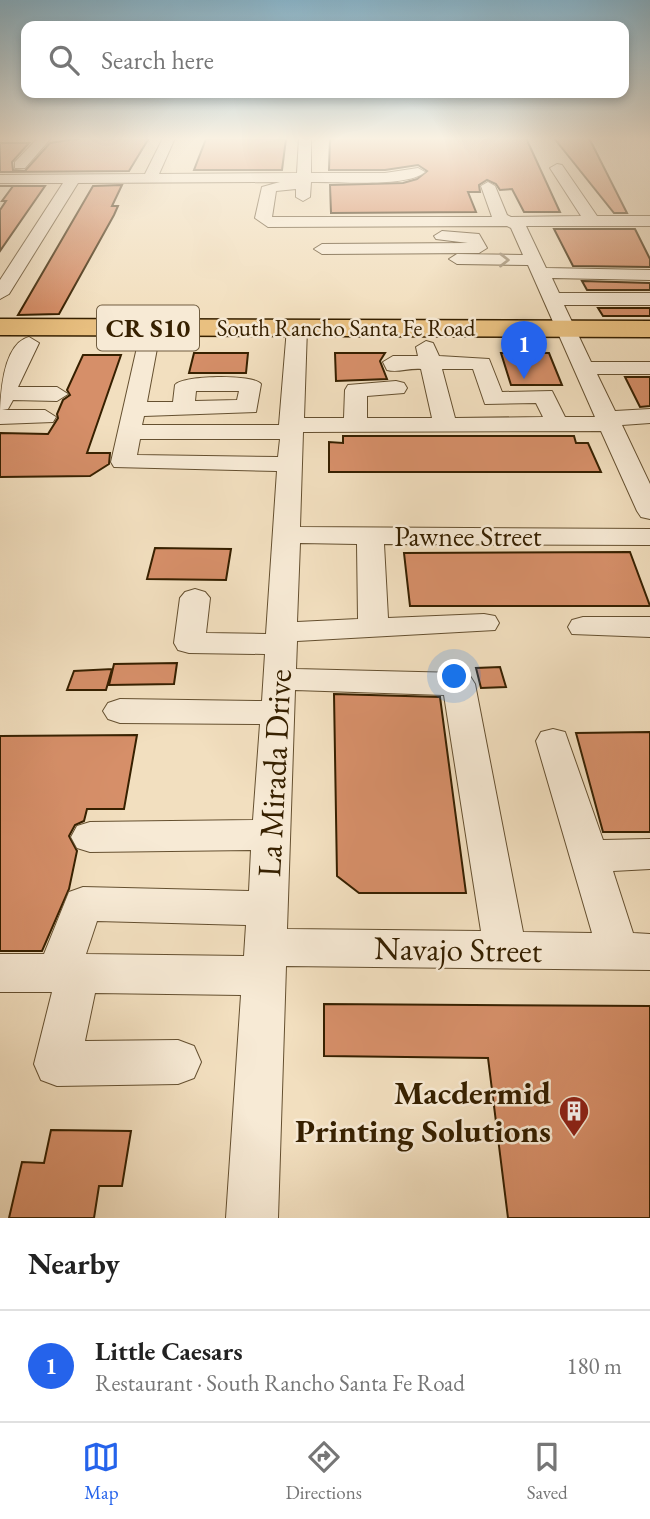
<!DOCTYPE html>
<meta charset="utf-8">
<style>
body{margin:0;font-family:"EB Garamond",serif;background:#f6f6f6;color:#222}
.you{position:absolute;left:455px;top:677px;width:24px;height:24px;margin:-18px;border:5px solid #fff;border-radius:50%;background:#1a73e8;box-shadow:0 0 0 10px #1a73e833}
.badge{display:grid;place-items:center;width:46px;height:46px;border-radius:50%;background:#2563eb;color:#fff;font-size:23px;font-weight:700}
.pin{position:absolute;translate:-50% -58px;filter:drop-shadow(0 2px 4px #0008)}
.pin::after{content:'';position:absolute;top:37px;width:24px;height:21px;background:inherit;clip-path:polygon(0 0,100% 0,50% 100%)}
.list{margin:0;padding:0;list-style:none}
h2{display:flex;justify-content:space-between;align-items:center;height:91px;margin:0;padding:0 28px;font-size:30px}
h2 small{font-size:23px;font-weight:400;color:#767676}
.list li{display:grid;grid-template-columns:46px 1fr auto;gap:21px;align-items:center;box-sizing:border-box;height:112px;padding:0 28px;border-top:2px solid #e0e0e0}
.list b{display:block;font-size:26px;white-space:nowrap}
.list p{margin:0;font-size:23px;white-space:nowrap;color:#767676}
.list em{font-size:23px;font-style:normal;color:#767676}
.icon{flex:none;width:38px;height:38px;fill:none;stroke:currentColor;stroke-width:2;stroke-linecap:round;stroke-linejoin:round}
.map{position:relative;flex:none;width:650px;height:1218px;overflow:hidden}
.search{position:absolute;background:#fff;box-shadow:0 4px 10px #0003;left:21px;right:21px;top:21px;height:77px;display:flex;align-items:center;gap:18px;box-sizing:border-box;padding:0 24px;border-radius:14px;color:#767676;font-size:26px}
.sheet{height:203px;background:#fff}
nav{display:flex;justify-content:space-around;align-items:center;box-sizing:border-box;height:98px;border-top:2px solid #e0e0e0;background:#fff;font-size:19px;color:#767676}
nav a{display:grid;justify-items:center;gap:4px}
nav .on{color:#2563eb}
.map>svg:first-child{display:block}
.building{fill:#d68f69;stroke:#362000;stroke-width:2}
.lines{fill:none;stroke-linecap:round;stroke-linejoin:round}
.minor-casing{stroke:#655030;stroke-width:2}
.major-casing{stroke:#362000;stroke-width:3}
.minor{fill:#f7ead5;fill-rule:evenodd}
.major{fill:#e9c080;fill-rule:evenodd}
.oneway{stroke:#a08f75}
.labels{text-anchor:middle;dominant-baseline:central;stroke-width:5;stroke-linejoin:round;paint-order:stroke}
.far-street-label{font-size:23px;fill:#362000;stroke:#f7ead5}
.shield{fill:#f7ead5;stroke:#705d40;stroke-width:2}
.shield-label{font-size:26px;font-weight:bold;fill:#362000}
.street-label{font-size:28px;fill:#362000;stroke:#f7ead5}
.near-street-label{font-size:33px;fill:#362000;stroke:#f7ead5}
.near-poi-label{font-size:33px;font-weight:bold;fill:#362000;stroke:#f7ead5;text-anchor:end}
</style>
<div class="map">
<svg width="650" height="1218" viewBox="0 0 650 1218">
<rect width="100%" height="100%" fill="#f2dfbf"/>
<filter id="stains"><feTurbulence type="fractalNoise" baseFrequency=".00286" numOctaves="4"/><feColorMatrix values="0 0 0 0 .2 0 0 0 0 .09 0 0 0 0 .02 0 0 0 .5 -.17"/></filter>
<radialGradient id="worn" r=".72"><stop offset=".6" stop-color="#630" stop-opacity="0"/><stop offset="1" stop-color="#630" stop-opacity=".3"/></radialGradient>
<path class="building" d="M 82,138 L 149,138 L 129,171 L 0,172 L 0,143 L 29,143 L 12,162 L 13,170 L 25,171 L 50,143 Z
M 216,138 L 286,139 L 282,170 L 194,170 L 206,139 Z
M 330,138 L 526,138 L 560,212 L 524,212 L 512,189 L 500,190 L 496,184 L 487,180 L 479,185 L 480,192 L 468,192 L 476,212 L 331,213 L 330,185 L 403,183 L 417,179 L 427,171 L 418,165 L 385,170 L 329,170 Z
M 554,138 L 589,138 L 627,213 L 614,213 Z
M 122,185 L 112,206 L 118,206 L 114,215 L 59,314 L 18,315 L 93,186 Z
M 0,186 L 45,186 L 0,251 L 0,210 L 6,201 L 2,201 L 13,186 Z
M 554,229 L 635,229 L 650,259 L 650,267 L 573,266 Z
M 582,281 L 650,283 L 650,290 L 587,290 Z
M 598,308 L 650,308 L 650,316 L 603,316 Z
M 194,353 L 248,353 L 246,373 L 189,373 Z
M 335,353 L 385,353 L 380,361 L 387,379 L 336,381 Z
M 501,353 L 549,353 L 562,385 L 511,385 Z
M 83,355 L 121,355 L 87,453 L 110,453 L 109,464 L 90,476 L 0,477 L 0,433 L 48,434 L 58,418 L 57,414 L 63,400 L 70,395 L 67,390 Z
M 625,377 L 650,377 L 650,406 L 640,407 Z
M 343,436 L 574,436 L 576,443 L 588,443 L 601,472 L 329,472 L 329,442 L 343,443 Z
M 155,548 L 231,549 L 226,580 L 147,579 Z
M 630,552 L 650,606 L 410,606 L 404,553 Z
M 177,663 L 174,684 L 109,685 L 114,664 Z
M 500,667 L 506,687 L 481,688 L 476,668 Z
M 112,669 L 106,690 L 67,690 L 74,671 Z
M 334,694 L 440,697 L 466,893 L 359,893 L 337,876 Z
M 650,732 L 650,832 L 603,832 L 576,733 Z
M 137,735 L 124,809 L 87,809 L 84,821 L 75,825 L 69,836 L 77,851 L 69,889 L 42,951 L 0,951 L 0,736 Z
M 324,1004 L 650,1006 L 650,1218 L 508,1218 L 488,1058 L 324,1056 Z
M 51,1130 L 131,1131 L 122,1186 L 99,1186 L 94,1218 L 9,1218 L 22,1162 L 44,1163 Z"/>
<g class="lines">
<g class="minor-casing">
<path id="minor" d="M 38,138 L 51,138 L 25,168 L 15,168 L 15,162 Z
M 163,138 L 175,138 L 159,174 L 297,173 L 299,138 L 311,138 L 311,173 L 385,173 L 418,168 L 425,172 C 407,188 336,181 311,182 L 310,197 L 303,201 L 296,197 L 296,189 L 276,191 L 272,217 L 492,217 L 481,186 L 488,182 L 495,186 L 507,215 L 511,217 L 581,216 L 550,168 L 557,164 L 562,165 L 597,216 L 650,216 L 650,226 L 526,226 L 546,268 L 650,270 L 650,280 L 552,278 L 559,293 L 650,293 L 650,305 L 564,305 L 591,362 L 650,362 L 650,374 L 597,374 L 615,411 L 650,409 L 650,423 L 622,425 L 650,484 L 650,519 L 641,517 L 637,511 L 601,431 L 303,432 L 300,527 L 650,529 L 650,545 L 384,544 L 388,618 L 484,614 L 495,616 L 499,623 L 495,630 L 297,641 L 296,669 L 459,673 L 470,676 L 475,684 L 523,932 L 592,933 L 536,741 L 541,732 L 553,729 L 565,732 L 603,840 L 650,839 L 650,869 L 613,871 L 633,933 L 650,934 L 650,970 L 286,966 L 278,1218 L 226,1218 L 241,995 L 95,993 L 85,1041 L 178,1040 L 194,1046 L 201,1062 L 194,1078 L 178,1084 L 57,1086 L 41,1080 L 34,1064 L 52,992 L 0,992 L 0,954 L 44,954 L 69,892 L 83,887 L 249,891 L 251,850 L 90,852 L 77,848 L 71,837 L 77,826 L 90,822 L 253,820 L 260,724 L 120,723 L 108,719 L 103,711 L 108,703 L 120,699 L 262,701 L 265,654 L 189,653 L 178,650 L 174,643 L 180,598 L 185,592 L 195,589 L 205,592 L 210,598 L 206,633 L 266,634 L 277,471 L 114,467 L 111,462 L 138,343 L 148,337 L 158,343 L 147,402 L 173,402 L 175,385 C 182,375 254,374 261,384 L 256,412 L 144,416 L 142,425 L 279,425 L 287,328 L 297,322 L 307,328 L 304,418 L 344,418 L 345,390 L 348,385 L 396,381 L 404,383 L 407,388 L 404,393 L 367,396 L 367,418 L 432,418 L 421,369 C 408,368 398,373 387,370 L 383,362 L 393,356 L 418,356 L 416,347 L 426,341 L 433,343 L 439,356 L 489,359 L 502,392 L 552,391 L 565,417 L 595,417 L 528,265 L 457,264 L 449,259 L 457,254 L 523,255 L 511,228 L 507,226 L 268,227 L 255,218 L 262,187 L 280,182 L 78,183 L 9,294 L 0,299 L 0,280 L 63,183 L 0,183 L 0,175 L 145,174 ZM 442,369 L 473,369 L 485,404 L 536,403 L 543,417 L 455,418 ZM 196,391 L 239,391 L 237,400 L 195,401 ZM 140,439 L 280,439 L 278,457 L 137,455 ZM 300,543 L 357,544 L 358,619 L 297,622 ZM 295,690 L 444,695 L 481,931 L 287,929 ZM 97,921 L 246,925 L 244,956 L 86,954 Z
M 442,231 L 479,234 L 487,248 L 479,253 L 322,254 L 314,249 L 322,244 L 468,243 L 436,239 L 434,236 Z
M 29,337 L 39,343 L 18,387 L 57,387 L 68,394 L 57,401 L 13,400 L 8,409 L 2,410 L 45,410 L 56,417 L 53,422 L 0,424 C 0,401 1,344 29,337 Z
M 583,617 L 650,617 L 650,637 L 572,634 L 568,627 L 572,620 Z"/>
</g>
<g class="major-casing">
<path id="major" d="M 0,319 L 650,321 L 650,337 L 0,335 Z"/>
</g>
<use href="#minor" class="minor"/>
<use href="#major" class="major"/>
</g>
<defs><path id="oneway-chevron" d="M-2-3.5L2.5 0L-2 3.5" fill="none" stroke-width="1.6" stroke-linecap="round" stroke-linejoin="round" transform="scale(1.75)"/></defs>
<use class="oneway" href="#oneway-chevron" transform="translate(504 260)"/>
<linearGradient id="sky" x2="0" y2="1"><stop stop-color="#89b8d0"/><stop offset="0.45" stop-color="#f9f1e2"/><stop offset="1" stop-color="#f9f1e2" stop-opacity="0"/></linearGradient>
<rect width="650" height="308" fill="url(#sky)"/>
<defs>
<g id="building-pin" transform="scale(1.575)"><path d="M0 17L-7.5 6A9.5 9.5 0 1 1 7.5 6Z" fill="#8f2418" stroke="#f7ead5"/><path d="M-4-6H4V6H1V3H-1V6H-4ZM-2.5-4.3h1.7v1.8h-1.7ZM.8-4.3h1.7v1.8H.8ZM-2.5-1h1.7V.8h-1.7ZM.8-1h1.7V.8H.8Z" fill="#fff"/></g>
</defs>
<g fill-rule="evenodd">
<use href="#building-pin" x="574" y="1111"/>
</g>
<g class="labels">
<g class="far-street-label">
<text x="346" y="328">South Rancho Santa Fe Road</text>
</g>
<rect class="shield" x="97" y="305.5" width="102" height="45" rx="5"/>
<g class="shield-label">
<text x="148" y="328">CR S10</text>
</g>
<g class="street-label">
<text x="468" y="536">Pawnee Street</text>
</g>
<g class="near-street-label">
<text transform="translate(274 773) rotate(-87)">La Mirada Drive</text>
<text transform="translate(458 949) rotate(1)">Navajo Street</text>
</g>
<g class="near-poi-label">
<text x="551" y="1092">Macdermid<tspan x="551" dy="38">Printing Solutions</tspan></text>
</g>
</g>
<rect width="100%" height="100%" filter="url(#stains)"/>
<rect width="100%" height="100%" fill="url(#worn)"/>
</svg>
<div class="you"></div>
<div class="pin badge" style="left:524px;top:379px">1</div>
<div class="search"><svg class="icon" aria-label="search" viewBox="0 0 24 24"><circle cx="10" cy="10" r="6"/><path d="M15 15l6 6"/></svg>Search here</div>
</div>
<section class="sheet">
<h2>Nearby<small></small></h2>
<ul class="list">
<li><span class="badge">1</span><div><b>Little Caesars</b><p>Restaurant · South Rancho Santa Fe Road</p></div><em>180 m</em></li>
</ul>
</section>
<nav>
<a class="on"><svg class="icon" aria-label="map" viewBox="0 0 24 24"><path d="M3 6l6-2 6 2 6-2v14l-6 2-6-2-6 2zM9 4v14M15 6v14"/></svg>Map</a>
<a><svg class="icon" aria-label="directions" viewBox="0 0 24 24"><path d="M12 3l9 9-9 9-9-9zM9 14v-3h6M13 9l2 2-2 2"/></svg>Directions</a>
<a><svg class="icon" aria-label="saved" viewBox="0 0 24 24"><path d="M7 4h10v16l-5-4-5 4z"/></svg>Saved</a>
</nav>
